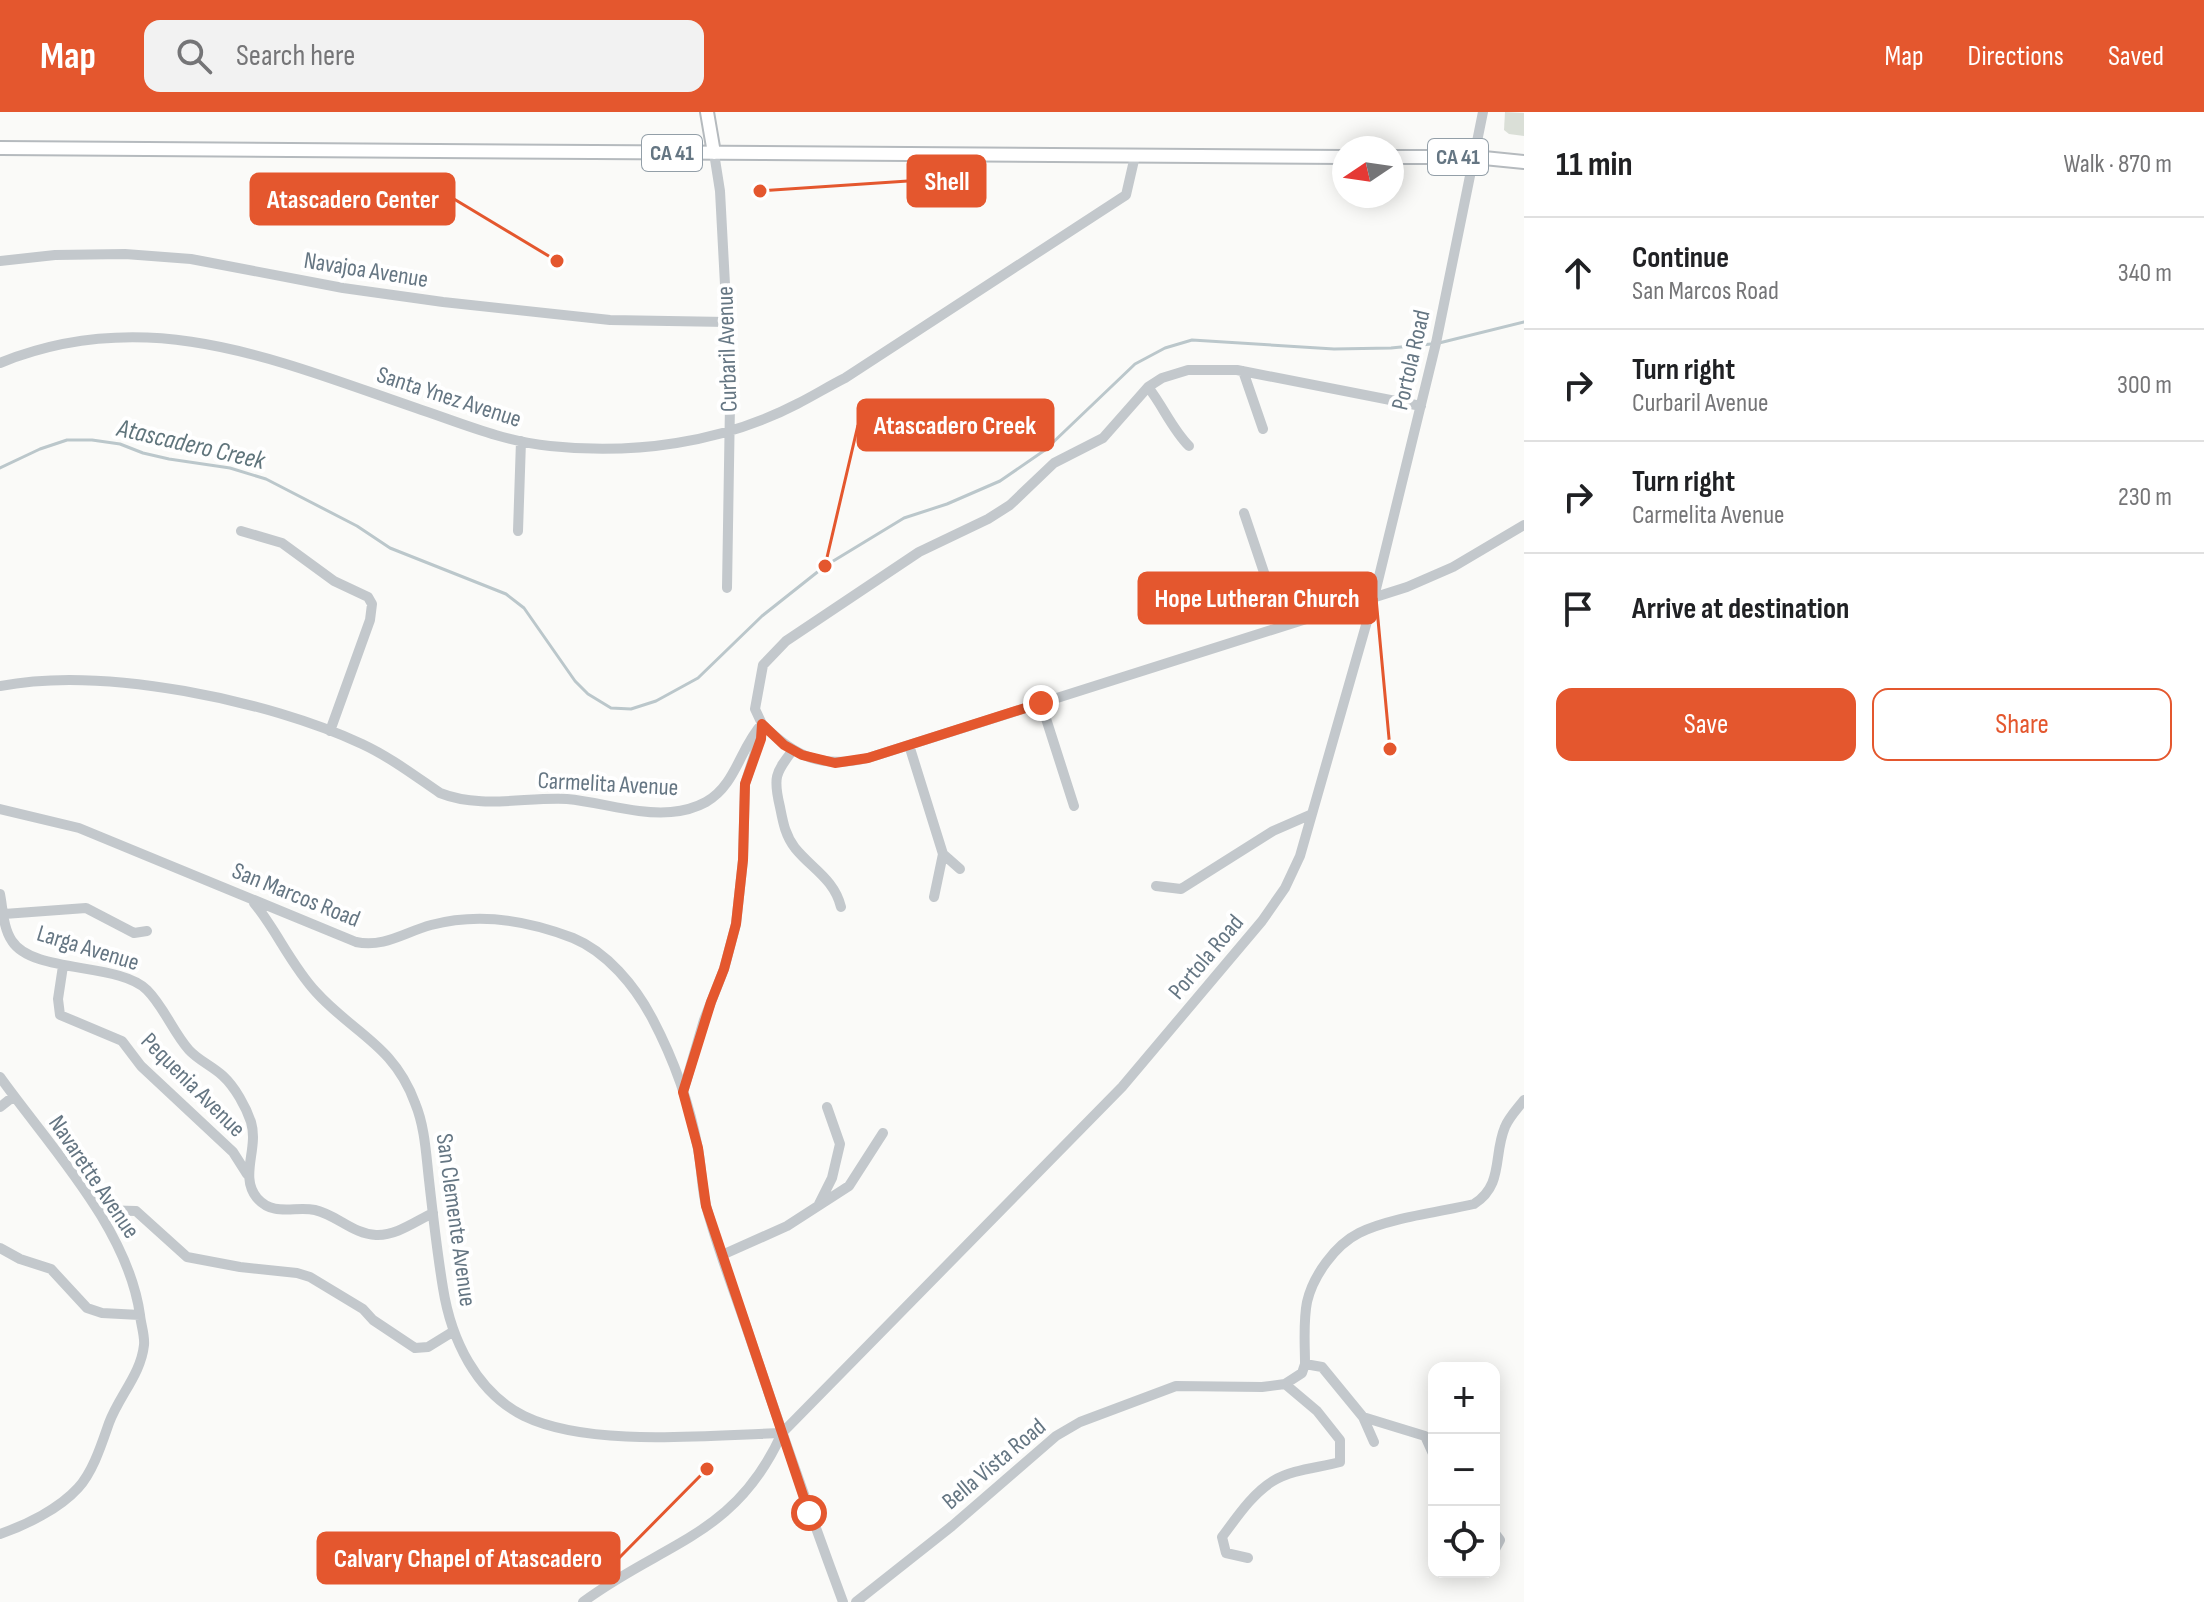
<!DOCTYPE html>
<meta charset="utf-8">
<style>
body{margin:0;font-family:"Sofia Sans Condensed",sans-serif;background:#f2f2f2;color:#202124}
.controls{position:absolute;right:24px;bottom:24px;display:grid;overflow:hidden;border-radius:16px;box-shadow:0 4px 20px #0003}
.controls button{width:72px;height:72px;display:grid;place-items:center;padding:0;border:0;border-bottom:2px solid #e0e0e0;background:#fff;color:#202124;font:40px sans-serif}
.compass{position:absolute;left:1332px;top:24px;width:72px;height:72px;border-radius:50%;background:#fff;box-shadow:0 4px 20px #0003;rotate:257deg}
.stop{position:absolute;width:24px;height:24px;margin:-18px;border:6px solid #e4572e;border-radius:50%;background:#fff}
.stop.end{background:#e4572e;border-color:#fff;box-shadow:0 2px 8px #0008}
.list{margin:0;padding:0;list-style:none}
h2{display:flex;justify-content:space-between;align-items:center;height:104px;margin:0;padding:0 32px;font-size:34px}
h2 small{font-size:26px;font-weight:400;color:#757577}
.list li{display:grid;grid-template-columns:52px 1fr auto;gap:24px;align-items:center;box-sizing:border-box;height:112px;padding:0 32px;border-top:2px solid #e0e0e0}
.list b{display:block;font-size:30px;white-space:nowrap}
.list p{margin:0;font-size:26px;white-space:nowrap;color:#757577}
.list em{font-size:26px;font-style:normal;color:#757577}
.actions{display:flex;gap:16px;padding:24px 32px}
.actions a{flex:1;padding:18px 0;border:2px solid #e4572e;border-radius:16px;text-align:center;font-size:28px;color:#e4572e}
.actions .main{background:#e4572e;color:#fff}
.icon{flex:none;width:44px;height:44px;fill:none;stroke:currentColor;stroke-width:2;stroke-linecap:round;stroke-linejoin:round}
.map{position:relative;flex:none;width:1524px;height:1490px;overflow:hidden}
header{display:flex;align-items:center;gap:48px;box-sizing:border-box;height:112px;padding:0 40px;background:#e4572e;color:#fff}
header strong{font-size:38px}
nav{display:flex;gap:44px;margin-inline-start:auto;font-size:28px}
.search{width:560px;height:72px;background:#f2f2f2;display:flex;align-items:center;gap:20px;box-sizing:border-box;padding:0 28px;border-radius:16px;color:#757577;font-size:30px}
main{display:flex}
aside{flex:1;background:#fff}
.map>svg:first-child{display:block}
.green{fill:#dadfd7}
.lines{fill:none;stroke-linecap:round;stroke-linejoin:round}
.stream{stroke:#bbc7cb;stroke-width:3}
.major-casing{stroke:#b5babe;stroke-width:16}
.minor{stroke:#c3c8cc;stroke-width:10}
.major{stroke:#fff;stroke-width:12}
.route{stroke:#e4572e;stroke-width:10}
.labels{text-anchor:middle;dominant-baseline:central;stroke-width:8;stroke-linejoin:round;paint-order:stroke}
.shield{fill:#fff;stroke:#939fa8;stroke-width:2}
.shield-label{font-size:22px;font-weight:bold;fill:#657683}
.street-label{font-size:24px;fill:#657683;stroke:#fff}
.water-label{font-size:26px;font-style:italic;fill:#60757c;stroke:#fff}
.leader{fill:none;stroke:#e4572e;stroke-width:3}
.callout-dot{fill:#e4572e;stroke:#fff;stroke-width:3}
.callout{fill:#e4572e;stroke:#e4572e;stroke-width:3}
.callout-label{font-size:26px;text-anchor:middle;font-weight:bold;fill:#fff}
</style>
<header>
<strong>Map</strong>
<div class="search"><svg class="icon" aria-label="search" viewBox="0 0 24 24"><circle cx="10" cy="10" r="6"/><path d="M15 15l6 6"/></svg>Search here</div>
<nav><a>Map</a><a>Directions</a><a>Saved</a></nav>
</header>
<main>
<div class="map">
<svg width="1524" height="1490" viewBox="0 0 1524 1490">
<rect width="100%" height="100%" fill="#fafaf8"/>
<path class="green" d="M 1505,0 L 1524,1 L 1524,24 L 1509,22 L 1504,18 Z"/>
<g class="lines">
<path class="stream" d="M 1439,231 L 1524,210
M 0,356 L 40,337 L 67,328 L 92,328 L 120,332 L 143,341 L 169,347 L 230,356 L 266,367 L 357,414 L 390,436 L 506,482 L 524,496 L 575,569 L 588,582 L 611,596 L 631,597 L 656,589 L 698,566 L 762,504 L 825,454 L 904,406 L 947,392 L 1000,369 L 1045,338 L 1135,252 L 1165,236 L 1192,228 L 1334,237 L 1391,236 L 1431,232"/>
<g class="major-casing">
<path id="major" d="M 707,0 L 714,41
M 0,36 L 1344,45
M 1392,45 L 1474,45 L 1524,50"/>
</g>
<path class="minor" d="M 714,41 L 720,79 L 727,210 L 730,292 L 727,476
M 0,149 L 55,143 L 125,142 L 191,147 L 343,176 L 443,190 L 610,208 L 727,210
M 0,251 C 147,191 276,248 416,296 C 461,311 502,329 550,334 C 633,343 722,331 797,292 C 813,284 829,274 845,266 L 1126,83 L 1135,44
M 1243,259 L 1263,317
M 1148,275 C 1163,294 1172,317 1189,334
M 1244,401 L 1282,514
M 241,419 L 282,431 L 334,469 L 368,485 L 372,492 L 370,508 L 330,619
M 518,419 L 521,329
M 0,574 C 103,554 268,588 362,632 C 390,645 415,664 440,681 C 480,697 525,685 567,687 C 601,690 637,703 671,700 C 683,699 695,696 706,690 C 736,673 740,636 762,612 C 795,645 822,657 868,646 L 1407,475 L 1453,455 L 1524,413
M 1041,591 L 1074,694
M 909,633 L 943,742 L 934,785
M 793,638 C 775,661 773,666 780,695 C 783,710 785,723 795,736 C 812,757 834,767 841,795
M 0,697 L 79,716 L 356,830 C 384,836 405,820 431,813 C 480,800 527,808 573,826 C 607,840 635,874 652,906 C 673,946 690,993 698,1037 C 702,1056 701,1077 707,1097 C 718,1139 735,1181 749,1223 C 779,1312 810,1401 843,1490
M 943,742 L 960,757
M 1156,774 L 1181,777 L 1273,719 L 1312,702
M 0,782 C 3,797 3,816 12,829 C 33,862 119,850 147,878 C 164,895 173,920 189,938 C 198,948 212,954 223,964 C 235,975 246,995 251,1010 C 259,1037 239,1064 257,1086 C 274,1105 294,1094 315,1098 C 337,1103 353,1122 376,1123 C 396,1124 416,1109 433,1101
M 254,791 C 277,819 291,853 316,880 C 353,921 394,933 415,991 C 425,1015 426,1042 429,1068 C 433,1104 437,1140 443,1176 C 451,1227 476,1280 524,1304 C 590,1336 709,1323 782,1321
M 4,802 L 86,796 L 134,821 L 147,819
M 63,854 L 58,887 L 60,903 L 122,929 L 141,954 L 233,1040 L 247,1062
M 0,965 C 50,1035 128,1116 140,1203 C 141,1213 145,1224 144,1233 C 141,1262 119,1284 109,1311 C 102,1331 93,1360 78,1376 C 59,1397 26,1413 0,1422
M 683,980 L 704,908 L 724,857 L 736,812 L 743,748 L 745,672 L 762,619 L 762,612 L 755,597 L 763,553 L 786,529 L 919,440 L 988,407 L 1010,393 L 1054,351 L 1103,326 L 1148,275 L 1162,266 L 1188,258 L 1237,258 L 1421,294
M 0,995 L 14,984
M 819,1092 L 832,1066 L 840,1032 L 827,995
M 98,1098 L 136,1099 L 187,1145 L 240,1155 L 297,1161 L 310,1165 L 363,1197 L 373,1208 L 415,1236 L 428,1235 L 454,1219
M 0,1136 L 20,1147 L 51,1157 L 87,1196 L 102,1201 L 140,1203
M 722,1143 L 787,1114 L 849,1074 L 883,1021
M 1305,1252 L 1322,1255 L 1363,1305 L 1374,1330
M 1363,1305 L 1425,1324 L 1434,1344
M 1494,1420 L 1500,1428 L 1494,1439
M 1248,1446 L 1226,1441 L 1222,1425 C 1237,1405 1252,1382 1273,1369 C 1293,1357 1318,1356 1340,1350 L 1340,1328 L 1317,1299 L 1285,1272
M 583,1490 C 664,1430 736,1424 782,1321 L 1122,975 L 1262,809 L 1285,776 L 1300,744 L 1374,485 L 1436,231 L 1483,0
M 856,1490 L 952,1414 L 1056,1324 L 1080,1310 L 1176,1274 L 1262,1275 L 1285,1272 L 1302,1261 L 1305,1252 C 1305,1232 1303,1210 1307,1190 C 1313,1164 1335,1133 1359,1121 C 1389,1106 1440,1100 1474,1092 C 1504,1073 1493,1043 1505,1015 C 1509,1005 1518,996 1524,988"/>
<use href="#major" class="major"/>
</g>
<g class="lines">
<path class="route" d="M 809,1401 L 706,1094 L 698,1036 L 683,980 L 711,890 L 724,857 L 736,812 L 743,748 L 745,672 L 761,627 L 762,612 L 784,633 L 802,643 L 835,651 L 868,646 L 1041,591"/>
</g>
<g class="labels">
<g class="shield">
<rect x="642" y="23" width="60" height="36" rx="6"/>
<rect x="1428" y="27" width="60" height="36" rx="6"/>
</g>
<g class="shield-label">
<text x="672" y="41">CA 41</text>
<text x="1458" y="45">CA 41</text>
</g>
<g class="street-label">
<text transform="translate(366 158) rotate(9)">Navajoa Avenue</text>
<text transform="translate(727 237) rotate(-92)">Curbaril Avenue</text>
<text transform="translate(1411 248) rotate(-77)">Portola Road</text>
<text transform="translate(449 285) rotate(18)">Santa Ynez Avenue</text>
<text transform="translate(608 672) rotate(3)">Carmelita Avenue</text>
<text transform="translate(296 783) rotate(22)">San Marcos Road</text>
<text transform="translate(88 836) rotate(17)">Larga Avenue</text>
<text transform="translate(1206 845) rotate(-50)">Portola Road</text>
<text transform="translate(193 973) rotate(45)">Pequenia Avenue</text>
<text transform="translate(94 1065) rotate(56)">Navarette Avenue</text>
<text transform="translate(456 1108) rotate(82)">San Clemente Avenue</text>
<text transform="translate(994 1352) rotate(-40)">Bella Vista Road</text>
</g>
<g class="water-label">
<text transform="translate(191 333) rotate(13)">Atascadero Creek</text>
</g>
</g>
<path class="leader" d="M760 79L908 69M557 149L454 87M825 454L858 313M1390 637L1376 486M707 1357L619 1446"/>
<g class="callout-dot">
<circle cx="760" cy="79" r="8"/>
<circle cx="557" cy="149" r="8"/>
<circle cx="825" cy="454" r="8"/>
<circle cx="1390" cy="637" r="8"/>
<circle cx="707" cy="1357" r="8"/>
</g>
<g class="callout">
<rect x="908" y="44" width="77" height="50" rx="8"/>
<rect x="251" y="62" width="203" height="50" rx="8"/>
<rect x="858" y="288" width="195" height="50" rx="8"/>
<rect x="1139" y="461" width="237" height="50" rx="8"/>
<rect x="318" y="1421" width="301" height="50" rx="8"/>
</g>
<g class="callout-label">
<text x="947" y="78">Shell</text>
<text x="353" y="96">Atascadero Center</text>
<text x="955" y="322">Atascadero Creek</text>
<text x="1257" y="495">Hope Lutheran Church</text>
<text x="468" y="1455">Calvary Chapel of Atascadero</text>
</g>
</svg>
<div class="controls">
<button>+</button>
<button>−</button>
<button><svg class="icon" aria-label="locate" viewBox="0 0 24 24"><circle cx="12" cy="12" r="6"/><path d="M12 2v4M12 18v4M2 12h4M18 12h4"/></svg></button>
</div>
<svg class="compass" viewBox="-18 -18 36 36"><path d="M0-13l5 13h-10z" fill="#e53935"/><path d="M0 13l5-13h-10z" fill="#757577"/></svg>
<div class="stop" style="left:809px;top:1401px"></div>
<div class="stop end" style="left:1041px;top:591px"></div>
</div>
<aside>
<h2>11 min<small>Walk · 870 m</small></h2>
<ul class="list">
<li><svg class="icon" aria-label="ahead" viewBox="0 0 24 24"><path d="M12 20V5M6 11l6-6 6 6"/></svg><div><b>Continue</b><p>San Marcos Road</p></div><em>340 m</em></li>
<li><svg class="icon" aria-label="right" viewBox="0 0 24 24"><path d="M7 20v-9h11M14 6l5 5-5 5"/></svg><div><b>Turn right</b><p>Curbaril Avenue</p></div><em>300 m</em></li>
<li><svg class="icon" aria-label="right" viewBox="0 0 24 24"><path d="M7 20v-9h11M14 6l5 5-5 5"/></svg><div><b>Turn right</b><p>Carmelita Avenue</p></div><em>230 m</em></li>
<li><svg class="icon" aria-label="arrive" viewBox="0 0 24 24"><path d="M6 21V4h12l-3 4 3 4H6"/></svg><div><b>Arrive at destination</b></div></li>
</ul>
<div class="actions"><a class="main">Save</a><a>Share</a></div>
</aside>
</main>
